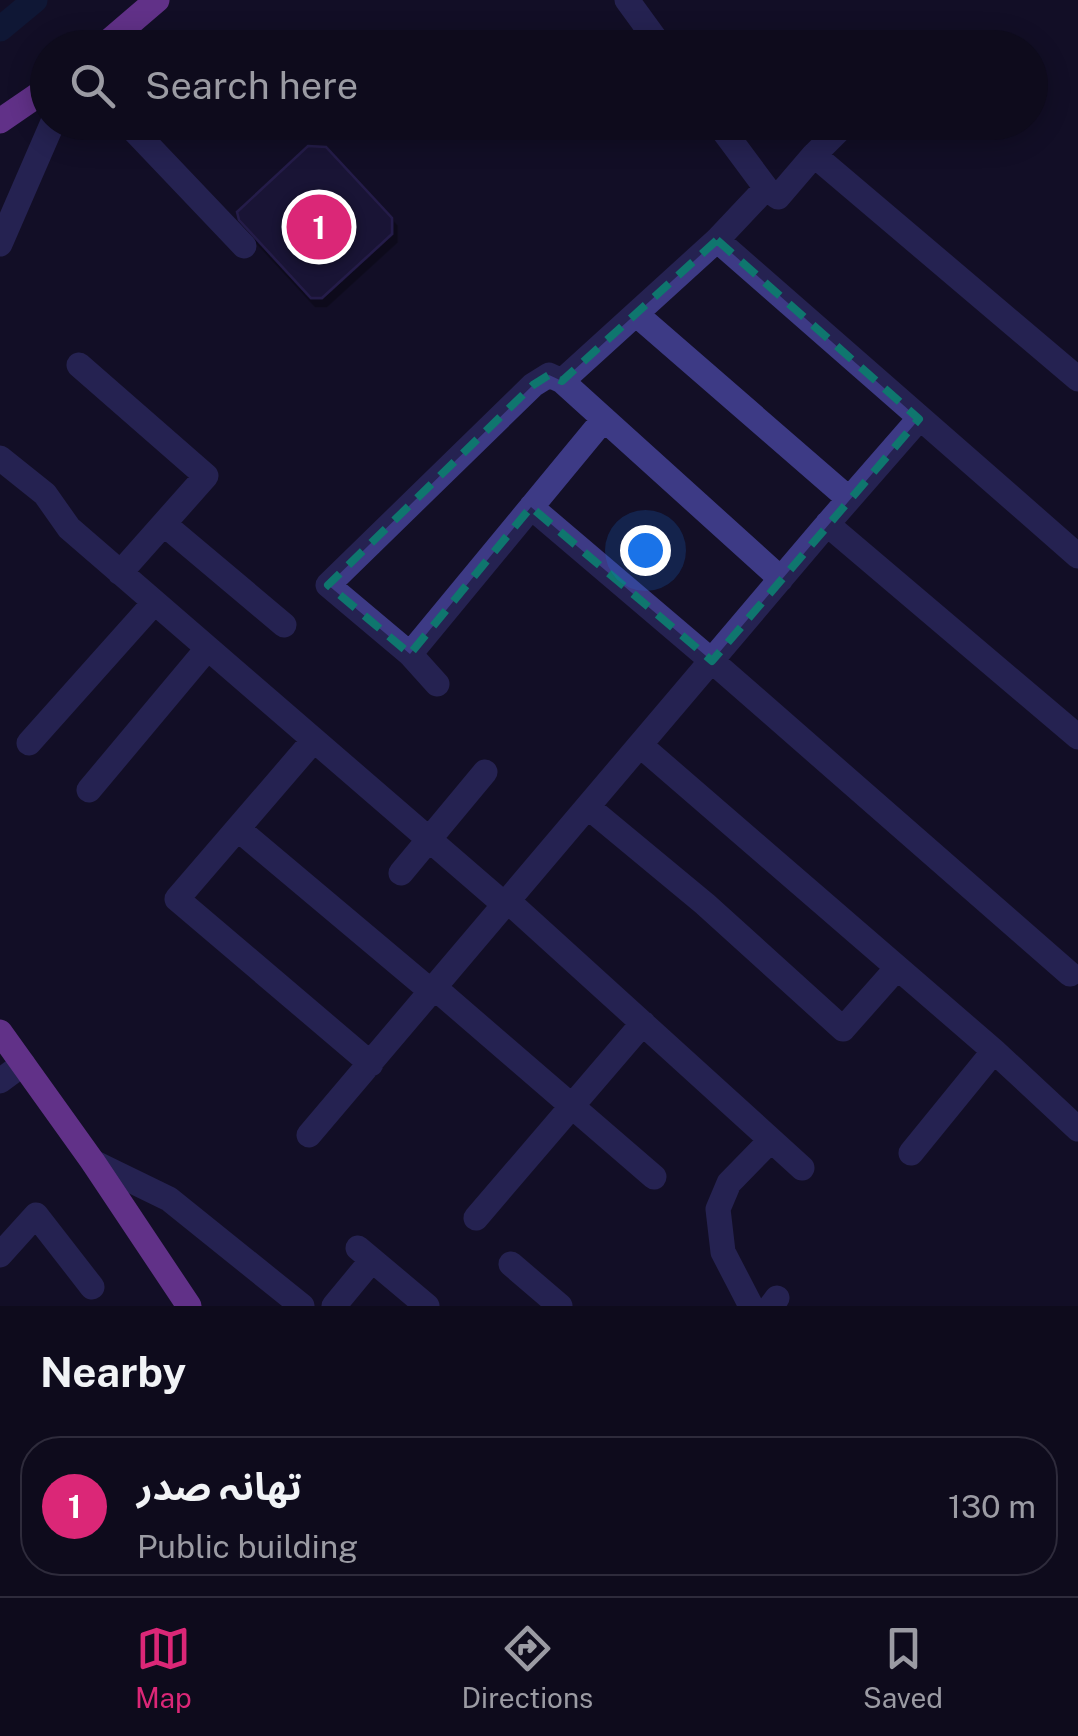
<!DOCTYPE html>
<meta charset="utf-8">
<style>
body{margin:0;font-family:"Public Sans","Noto Sans Arabic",sans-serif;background:#1c1929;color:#f1f3f6}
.you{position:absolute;left:645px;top:550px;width:35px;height:35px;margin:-25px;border:8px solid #fff;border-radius:50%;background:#1a73e8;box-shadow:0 0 0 15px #1a73e833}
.badge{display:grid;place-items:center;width:65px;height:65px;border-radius:50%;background:#db2777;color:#fff;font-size:32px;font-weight:700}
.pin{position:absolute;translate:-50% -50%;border:5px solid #fff;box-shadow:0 2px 10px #0006}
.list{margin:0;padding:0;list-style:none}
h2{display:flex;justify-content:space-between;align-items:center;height:130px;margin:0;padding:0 40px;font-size:42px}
h2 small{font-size:32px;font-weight:400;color:#9b9ba3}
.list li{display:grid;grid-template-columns:65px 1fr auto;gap:30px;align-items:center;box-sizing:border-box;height:140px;margin:0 20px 20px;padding:0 20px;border:2px solid #2e2b3b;border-radius:40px}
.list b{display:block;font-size:38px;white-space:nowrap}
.list p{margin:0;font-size:32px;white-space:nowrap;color:#9b9ba3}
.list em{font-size:32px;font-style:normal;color:#9b9ba3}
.icon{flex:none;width:55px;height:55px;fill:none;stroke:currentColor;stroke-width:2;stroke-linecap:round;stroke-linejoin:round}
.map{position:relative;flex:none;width:1078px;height:1306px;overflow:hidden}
.search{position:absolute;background:#0e0b1c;box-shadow:0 5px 25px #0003;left:30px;right:30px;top:30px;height:110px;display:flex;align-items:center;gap:25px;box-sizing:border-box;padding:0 35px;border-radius:55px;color:#9b9ba3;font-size:38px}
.sheet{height:290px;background:#0e0b1c}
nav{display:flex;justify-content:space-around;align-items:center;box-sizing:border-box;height:140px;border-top:2px solid #2e2b3b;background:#0e0b1c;font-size:28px;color:#9b9ba3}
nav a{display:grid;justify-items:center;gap:5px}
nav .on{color:#db2777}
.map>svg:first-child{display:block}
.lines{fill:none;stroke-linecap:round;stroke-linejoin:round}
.canal{stroke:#0c2248;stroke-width:25}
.building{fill:#241b47;stroke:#3b2d73;stroke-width:2.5;filter:url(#shadow)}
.minor{stroke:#3d3a85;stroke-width:25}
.major{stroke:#c25bff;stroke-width:25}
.marked{fill:none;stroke:#0f766e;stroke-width:8;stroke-dasharray:20 12;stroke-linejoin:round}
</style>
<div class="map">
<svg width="1078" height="1306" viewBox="0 0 1078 1306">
<defs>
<filter id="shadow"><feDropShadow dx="4.5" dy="8" stdDeviation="0" flood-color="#0009"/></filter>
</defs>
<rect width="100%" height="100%" fill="#130f26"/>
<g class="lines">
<path class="canal" d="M 0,29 L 35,0"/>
</g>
<path class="building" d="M 308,146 L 326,147 L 392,218 L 392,234 L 322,298 L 311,298 L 239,220 L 237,212 Z"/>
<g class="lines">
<path class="minor" d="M 627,0 L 662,48
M 126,122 L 244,246
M 717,122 L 766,188 L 778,197 L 814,155 L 847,122
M 814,155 L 1078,379
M 717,240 L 1078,556
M 0,244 L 53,122
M 636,314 L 849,499
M 79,365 L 206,476 L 120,573
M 562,381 L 717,240 L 766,188
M 0,458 L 45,494 L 69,528 L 505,905
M 531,507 L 712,661 L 1070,974
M 164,524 L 284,625
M 827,524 L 1078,737
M 410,654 L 604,419
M 437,684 L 410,654 L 328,585 L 533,385 L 549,375 L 562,381 L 781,579
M 313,741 L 177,899 L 371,1064
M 29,743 L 154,603
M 640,745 L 994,1051 L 1078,1129
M 89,790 L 207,649
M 588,807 L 705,904 L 843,1029 L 897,968
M 238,829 L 432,992
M 401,873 L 485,772
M 508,901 L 802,1168
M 435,988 L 654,1177
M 0,1081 L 23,1064
M 309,1135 L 823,529 L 919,419
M 911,1153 L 994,1051
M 93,1162 L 169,1199 L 302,1306
M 476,1218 L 643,1023
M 358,1248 L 427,1306
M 0,1255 L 36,1215 L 92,1287
M 511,1264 L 560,1306
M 334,1306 L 372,1260
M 751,1306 L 723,1252 L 718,1209 L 729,1183 L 771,1140
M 771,1306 L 777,1298"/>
<path class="major" d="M 101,48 L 157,0
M 0,121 L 48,88
M 0,1032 L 93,1162 L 189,1306"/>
</g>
<path d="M0 0H1078V1306H0ZM 717,240 L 919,419 L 712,661 L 531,507 L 410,654 L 328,585 L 533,385 L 549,375 L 562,381 Z" fill="#130f26" fill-opacity=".55" fill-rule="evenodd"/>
<path class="marked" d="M 717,240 L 919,419 L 712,661 L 531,507 L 410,654 L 328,585 L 533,385 L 549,375 L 562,381 Z"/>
</svg>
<div class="you"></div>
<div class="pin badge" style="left:319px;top:227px">1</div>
<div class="search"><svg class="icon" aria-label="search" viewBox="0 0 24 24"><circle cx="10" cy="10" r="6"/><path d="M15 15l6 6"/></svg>Search here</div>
</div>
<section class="sheet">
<h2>Nearby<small></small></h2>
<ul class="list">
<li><span class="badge">1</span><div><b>تھانہ صدر</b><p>Public building</p></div><em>130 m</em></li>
</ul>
</section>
<nav>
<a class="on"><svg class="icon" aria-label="map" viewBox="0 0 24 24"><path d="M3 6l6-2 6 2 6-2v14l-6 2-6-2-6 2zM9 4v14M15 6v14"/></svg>Map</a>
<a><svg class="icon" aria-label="directions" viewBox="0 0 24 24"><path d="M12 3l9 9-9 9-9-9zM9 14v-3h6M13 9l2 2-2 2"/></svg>Directions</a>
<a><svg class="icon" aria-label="saved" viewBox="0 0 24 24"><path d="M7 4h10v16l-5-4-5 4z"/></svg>Saved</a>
</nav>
